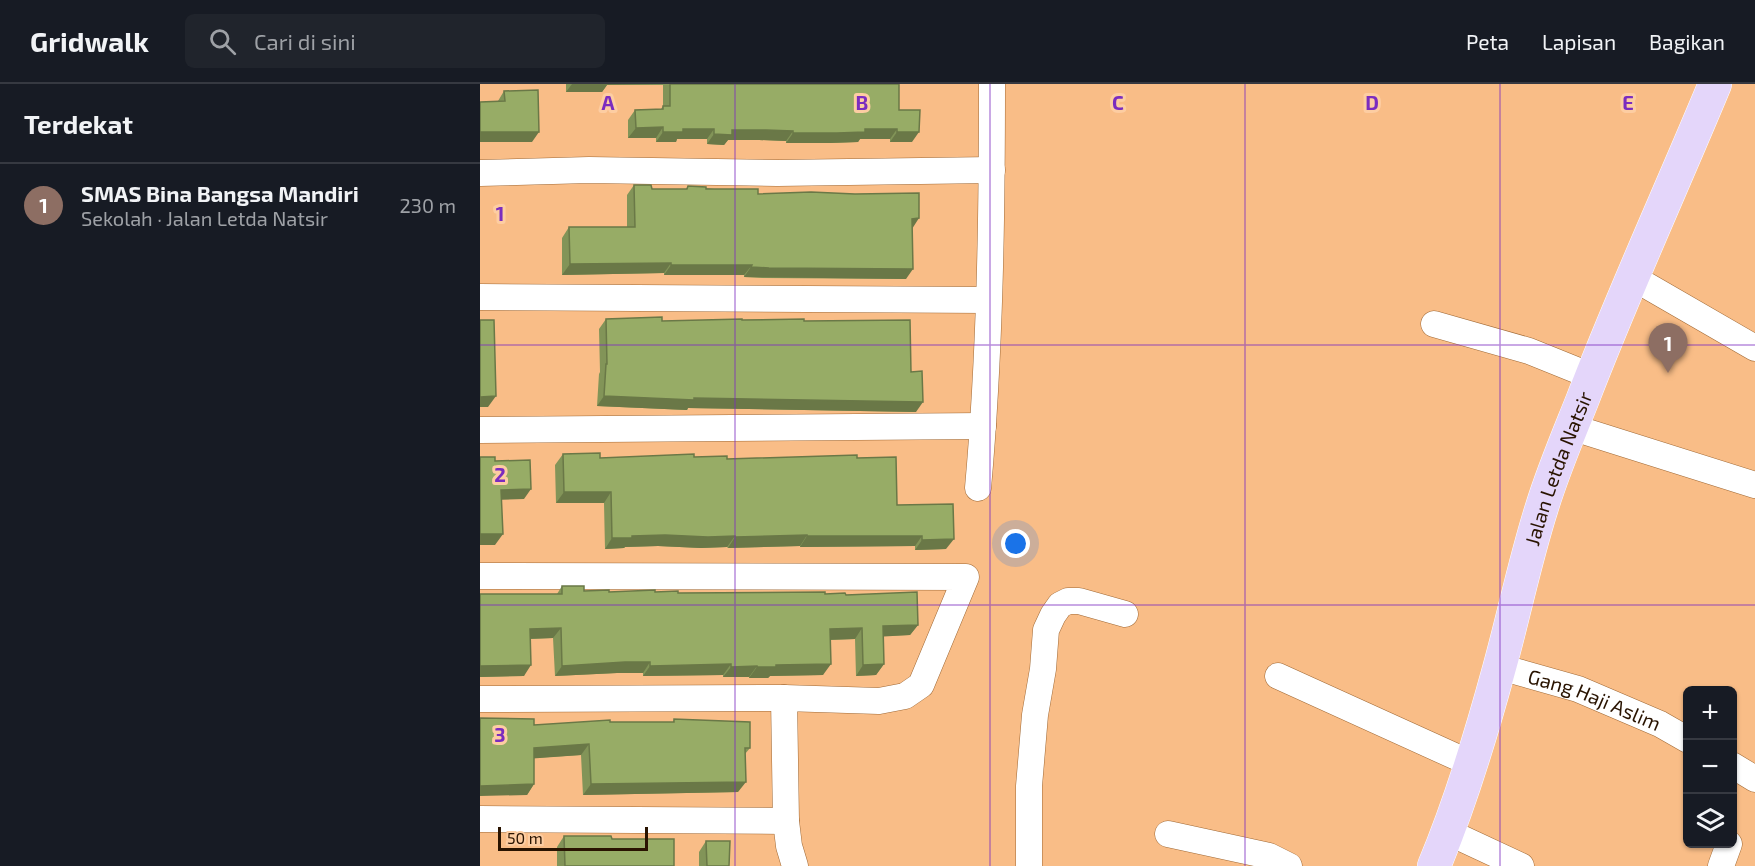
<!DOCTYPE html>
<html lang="id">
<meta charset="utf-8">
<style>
body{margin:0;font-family:"Exo 2",sans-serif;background:#20242c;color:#f1f3f6}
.controls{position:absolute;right:18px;bottom:18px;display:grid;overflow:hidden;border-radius:9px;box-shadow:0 2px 4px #0004}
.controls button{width:54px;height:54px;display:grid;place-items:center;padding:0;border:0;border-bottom:2px solid #363941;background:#171b24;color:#f1f3f6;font:30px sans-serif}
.scale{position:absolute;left:18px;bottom:15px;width:150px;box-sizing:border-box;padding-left:6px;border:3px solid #291300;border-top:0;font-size:16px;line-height:21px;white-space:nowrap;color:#291300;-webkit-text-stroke:4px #fdcda2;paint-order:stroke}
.you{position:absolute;left:536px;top:460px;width:21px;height:21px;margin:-15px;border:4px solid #fff;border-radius:50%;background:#1a73e8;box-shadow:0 0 0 9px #1a73e833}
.badge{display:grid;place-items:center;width:39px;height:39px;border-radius:50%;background:#7c3aed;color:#fff;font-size:20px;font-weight:700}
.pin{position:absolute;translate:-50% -50px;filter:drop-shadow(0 2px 3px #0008)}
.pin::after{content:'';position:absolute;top:32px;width:21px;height:18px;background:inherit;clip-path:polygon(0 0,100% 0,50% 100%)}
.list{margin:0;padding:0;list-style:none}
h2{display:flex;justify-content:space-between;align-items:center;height:78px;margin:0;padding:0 24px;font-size:26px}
h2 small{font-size:20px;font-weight:400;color:#9ea1a6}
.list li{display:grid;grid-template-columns:39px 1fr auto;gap:18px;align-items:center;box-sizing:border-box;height:84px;padding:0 24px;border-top:2px solid #363941}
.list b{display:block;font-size:22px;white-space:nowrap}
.list p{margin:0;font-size:20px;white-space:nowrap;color:#9ea1a6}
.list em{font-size:20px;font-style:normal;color:#9ea1a6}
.icon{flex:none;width:33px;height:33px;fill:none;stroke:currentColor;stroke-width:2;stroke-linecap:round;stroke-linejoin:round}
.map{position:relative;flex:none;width:1275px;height:782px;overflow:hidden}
header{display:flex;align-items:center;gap:36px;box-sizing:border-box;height:84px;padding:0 30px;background:#171b24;border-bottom:2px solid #363941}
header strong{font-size:28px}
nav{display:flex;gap:33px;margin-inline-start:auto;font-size:21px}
.search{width:420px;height:54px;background:#20242c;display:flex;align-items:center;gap:15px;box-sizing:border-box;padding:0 21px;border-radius:9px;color:#9ea1a6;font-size:22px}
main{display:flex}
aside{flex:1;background:#171b24}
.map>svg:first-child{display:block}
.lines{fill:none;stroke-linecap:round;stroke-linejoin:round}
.minor-casing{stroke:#a06935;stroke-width:27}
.major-casing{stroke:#fff;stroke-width:34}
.minor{stroke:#fff;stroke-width:26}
.major{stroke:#e4d6fa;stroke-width:33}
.wall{fill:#829458}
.shaded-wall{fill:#6a7847}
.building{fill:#97ac66;stroke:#6a7847;stroke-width:1.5}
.grid{fill:none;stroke:#7b2cbf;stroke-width:1.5;stroke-opacity:0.55}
.labels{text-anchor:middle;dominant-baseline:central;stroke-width:6;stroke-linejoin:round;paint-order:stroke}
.street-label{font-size:20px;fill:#291300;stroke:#fdcda2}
.grid-label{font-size:20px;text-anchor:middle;font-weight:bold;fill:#7b2cbf;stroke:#fdcda2;stroke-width:6;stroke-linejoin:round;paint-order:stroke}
</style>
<header>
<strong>Gridwalk</strong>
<div class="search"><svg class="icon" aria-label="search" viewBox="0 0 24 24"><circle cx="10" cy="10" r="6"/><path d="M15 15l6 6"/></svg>Cari di sini</div>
<nav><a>Peta</a><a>Lapisan</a><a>Bagikan</a></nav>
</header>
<main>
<aside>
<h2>Terdekat<small></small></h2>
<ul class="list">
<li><span class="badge" style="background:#8d6e63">1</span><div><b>SMAS Bina Bangsa Mandiri</b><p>Sekolah · Jalan Letda Natsir</p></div><em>230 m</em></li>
</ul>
</aside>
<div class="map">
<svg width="1275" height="782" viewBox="0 0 1275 782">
<rect width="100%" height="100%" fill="#f9bd87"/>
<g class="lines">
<g class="minor-casing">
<g id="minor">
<path d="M 0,89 L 109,86 L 297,89 L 512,86"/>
<path d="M 1152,193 L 1275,264"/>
<path d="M 0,213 L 508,216"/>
<path d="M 954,240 L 1049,267 L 1111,292"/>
<path d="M 1091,343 L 1275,401"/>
<path d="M 0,346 L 503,342"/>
<path d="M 498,404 C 510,270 512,134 512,0"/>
<path d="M 0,492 L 486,493 L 441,601 L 425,612 L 399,617 L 304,614 L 306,737 L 309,762 L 315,782"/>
<path id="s1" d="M 1020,583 L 1098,605 L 1180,640 L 1208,656"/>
<path d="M 798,592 L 992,680"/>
<path d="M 0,615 L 304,614"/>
<path d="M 1252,681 L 1275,695"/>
<path d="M 0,735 L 306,737"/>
<path d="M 968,748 L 1041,782"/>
<path d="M 688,750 L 789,772 L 809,782"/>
<path d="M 549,782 L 549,702 L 555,631 L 563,585 L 566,546 L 573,531 L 580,521 L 588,517 L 599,517 L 645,530"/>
<path d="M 1241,782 L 1249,760"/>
</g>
</g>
<g class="major-casing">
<g id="major">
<path id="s2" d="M 954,782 C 981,718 1001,651 1019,585 C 1034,531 1045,476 1062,423 C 1073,387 1088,352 1102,317 C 1143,210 1191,106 1235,0"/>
</g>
</g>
<use href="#minor" class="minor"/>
<use href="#major" class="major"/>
</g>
<path class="wall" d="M 86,0 L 419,0 L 419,26 L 432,58 L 410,58 L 410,55 L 380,55 L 378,58 L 350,59 L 306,59 L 306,57 L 279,56 L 248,56 L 244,61 L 227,60 L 227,55 L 197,55 L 196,58 L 176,58 L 176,54 L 148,54 L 148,36 L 155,26 L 181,25 L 183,22 L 183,1 L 127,1 L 122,8 L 86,8 Z
M 24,7 L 52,58 L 18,17 Z
M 154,101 L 172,105 L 206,105 L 208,102 L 278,110 L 432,145 L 426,195 L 282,194 L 264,193 L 264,191 L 184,191 L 184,189 L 82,191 L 82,154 L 89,143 L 147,143 L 147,111 Z
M 126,235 L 182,237 L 262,236 L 324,237 L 431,288 L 436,328 L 208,324 L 207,326 L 117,322 L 119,290 L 120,288 L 119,245 Z
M 83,370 L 120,374 L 214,373 L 247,375 L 377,374 L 417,421 L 466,465 L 435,466 L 435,462 L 320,463 L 320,462 L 248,464 L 247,463 L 221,464 L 178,462 L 145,463 L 144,464 L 125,465 L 124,419 L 76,419 L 75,381 Z
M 82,502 L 104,507 L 129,508 L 175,508 L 198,509 L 345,510 L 366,511 L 438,541 L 430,551 L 403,552 L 404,580 L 396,591 L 376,592 L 375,555 L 350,556 L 343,591 L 290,592 L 288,594 L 269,594 L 269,593 L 243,593 L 243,591 L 163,592 L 163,589 L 137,589 L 75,592 L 73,554 L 51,555 L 44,592 L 0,593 L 0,510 L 77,510 Z
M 194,635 L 270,664 L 265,670 L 258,708 L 103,711 L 101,671 L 54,674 L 54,700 L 47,711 L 54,641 L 130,638 L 193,638 Z
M 84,752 L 132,755 L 194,782 L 77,782 L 77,763 Z
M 226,757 L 249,782 L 219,782 L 219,768 Z"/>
<path class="shaded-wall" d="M 92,0 L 183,0 L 127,1 L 122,8 L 86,8 Z
M 183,43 L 176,54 L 148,54 L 156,44 Z
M 203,45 L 234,45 L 227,55 L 197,55 L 196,58 L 176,58 L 183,48 Z
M 385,45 L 417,45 L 410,55 L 380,55 L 378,58 L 350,59 L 306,59 L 313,49 Z
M 252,46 L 286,46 L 313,47 L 306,57 L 279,56 L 248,56 L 244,61 L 227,60 L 234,50 Z
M 0,48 L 59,48 L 52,58 L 0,58 Z
M 417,48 L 439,48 L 432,58 L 410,58 Z
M 439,134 L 432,145 L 432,135 Z
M 191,179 L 184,189 L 82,191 L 90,180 Z
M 191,181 L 272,181 L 264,191 L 184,191 Z
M 271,183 L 433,185 L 426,195 L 264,193 Z
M 16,312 L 8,323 L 0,323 L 0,313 Z
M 124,312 L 214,314 L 443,318 L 436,328 L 208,324 L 207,326 L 117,322 Z
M 51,405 L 44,415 L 14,416 L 21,406 Z
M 84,408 L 131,408 L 124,419 L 76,419 Z
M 0,450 L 23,450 L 15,461 L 0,461 Z
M 185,451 L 255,452 L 247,463 L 221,464 L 178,462 L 145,463 L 144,464 L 125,465 L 132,454 L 152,452 Z
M 327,451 L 320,462 L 248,464 L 255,453 Z
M 327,452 L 442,452 L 435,462 L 320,463 Z
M 474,455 L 466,465 L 435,466 L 442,456 Z
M 438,541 L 430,551 L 395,553 L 403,542 Z
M 81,544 L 73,554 L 43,555 L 50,545 Z
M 382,544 L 375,555 L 342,556 L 350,545 Z
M 145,578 L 170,578 L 163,589 L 137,589 L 75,592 L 82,582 Z
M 251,580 L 243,591 L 163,592 L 170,582 Z
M 351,580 L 343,591 L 290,592 L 288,594 L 269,594 L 277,583 L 296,581 Z
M 404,580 L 396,591 L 376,592 L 383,581 Z
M 51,581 L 44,592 L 0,593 L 0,582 Z
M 277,582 L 269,593 L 243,593 L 251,583 Z
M 109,660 L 101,671 L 46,675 L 54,664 Z
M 266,698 L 258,708 L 103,711 L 111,700 Z
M 54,700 L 47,711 L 0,712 L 0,702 Z"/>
<path class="building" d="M 190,0 L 419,0 L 419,26 L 440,26 L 439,48 L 417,48 L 417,45 L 385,45 L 385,48 L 357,49 L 313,49 L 313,47 L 286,46 L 252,46 L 252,51 L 234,50 L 234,45 L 203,45 L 203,48 L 183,48 L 183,43 L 156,44 L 155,26 L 183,25 L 183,22 L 190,22 Z
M 58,6 L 59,48 L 0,48 L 0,18 L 25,17 L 24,7 Z
M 154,101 L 171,101 L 172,105 L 207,105 L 208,102 L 226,103 L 226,105 L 278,105 L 278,110 L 331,108 L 375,110 L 439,109 L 439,134 L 432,135 L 433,185 L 289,184 L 271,183 L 272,181 L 191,181 L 191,179 L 90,180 L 89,143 L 155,143 Z
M 182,233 L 182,237 L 262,235 L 262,236 L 324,235 L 324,237 L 430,236 L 431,288 L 442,287 L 443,318 L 214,314 L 214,316 L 124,312 L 126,280 L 127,280 L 126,235 Z
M 0,236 L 14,236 L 16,312 L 0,313 Z
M 120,369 L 120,374 L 214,370 L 214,373 L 247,372 L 247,375 L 377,371 L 377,374 L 416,373 L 417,421 L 473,420 L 474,455 L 442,456 L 442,452 L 327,452 L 327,451 L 255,453 L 255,452 L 228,453 L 185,451 L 152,452 L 152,454 L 132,454 L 131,408 L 84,408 L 83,370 Z
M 0,373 L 15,373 L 15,377 L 50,376 L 51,405 L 21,406 L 23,450 L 0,450 Z
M 82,502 L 104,502 L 104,507 L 129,506 L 129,508 L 175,506 L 175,508 L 198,507 L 198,509 L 345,508 L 345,510 L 365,509 L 366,511 L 437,508 L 438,541 L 403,542 L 404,580 L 383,581 L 382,544 L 350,545 L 351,580 L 296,581 L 296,583 L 277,583 L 277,582 L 251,583 L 251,580 L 170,582 L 170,578 L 145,578 L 82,582 L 81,544 L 50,545 L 51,581 L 0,582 L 0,510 L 82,510 Z
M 0,634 L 54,635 L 54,641 L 130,636 L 130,638 L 194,638 L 194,635 L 270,638 L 270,664 L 265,664 L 266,698 L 111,700 L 109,660 L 54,664 L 54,700 L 0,702 Z
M 84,752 L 131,752 L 132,755 L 194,755 L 194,782 L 85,782 Z
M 226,757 L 250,757 L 249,782 L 227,782 Z"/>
<path class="grid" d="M 255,0 L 255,782M 510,0 L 510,782M 765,0 L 765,782M 1020,0 L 1020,782M 0,261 L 1275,261M 0,521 L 1275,521"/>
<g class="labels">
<g class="street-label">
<text stroke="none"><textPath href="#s2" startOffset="417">Jalan Letda Natsir</textPath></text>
<text stroke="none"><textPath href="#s1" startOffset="100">Gang Haji Aslim</textPath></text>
</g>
</g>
<g class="grid-label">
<text x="128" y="26">A</text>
<text x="382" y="26">B</text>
<text x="638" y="26">C</text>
<text x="892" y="26">D</text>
<text x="1148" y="26">E</text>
<text x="20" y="137">1</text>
<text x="20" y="398">2</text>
<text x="20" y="658">3</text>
</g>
</svg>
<div class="controls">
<button>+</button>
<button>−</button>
<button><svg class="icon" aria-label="layers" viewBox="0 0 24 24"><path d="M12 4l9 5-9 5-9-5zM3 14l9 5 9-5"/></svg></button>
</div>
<div class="scale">50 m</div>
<div class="you"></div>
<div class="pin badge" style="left:1188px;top:289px;background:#8d6e63">1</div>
</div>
</main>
